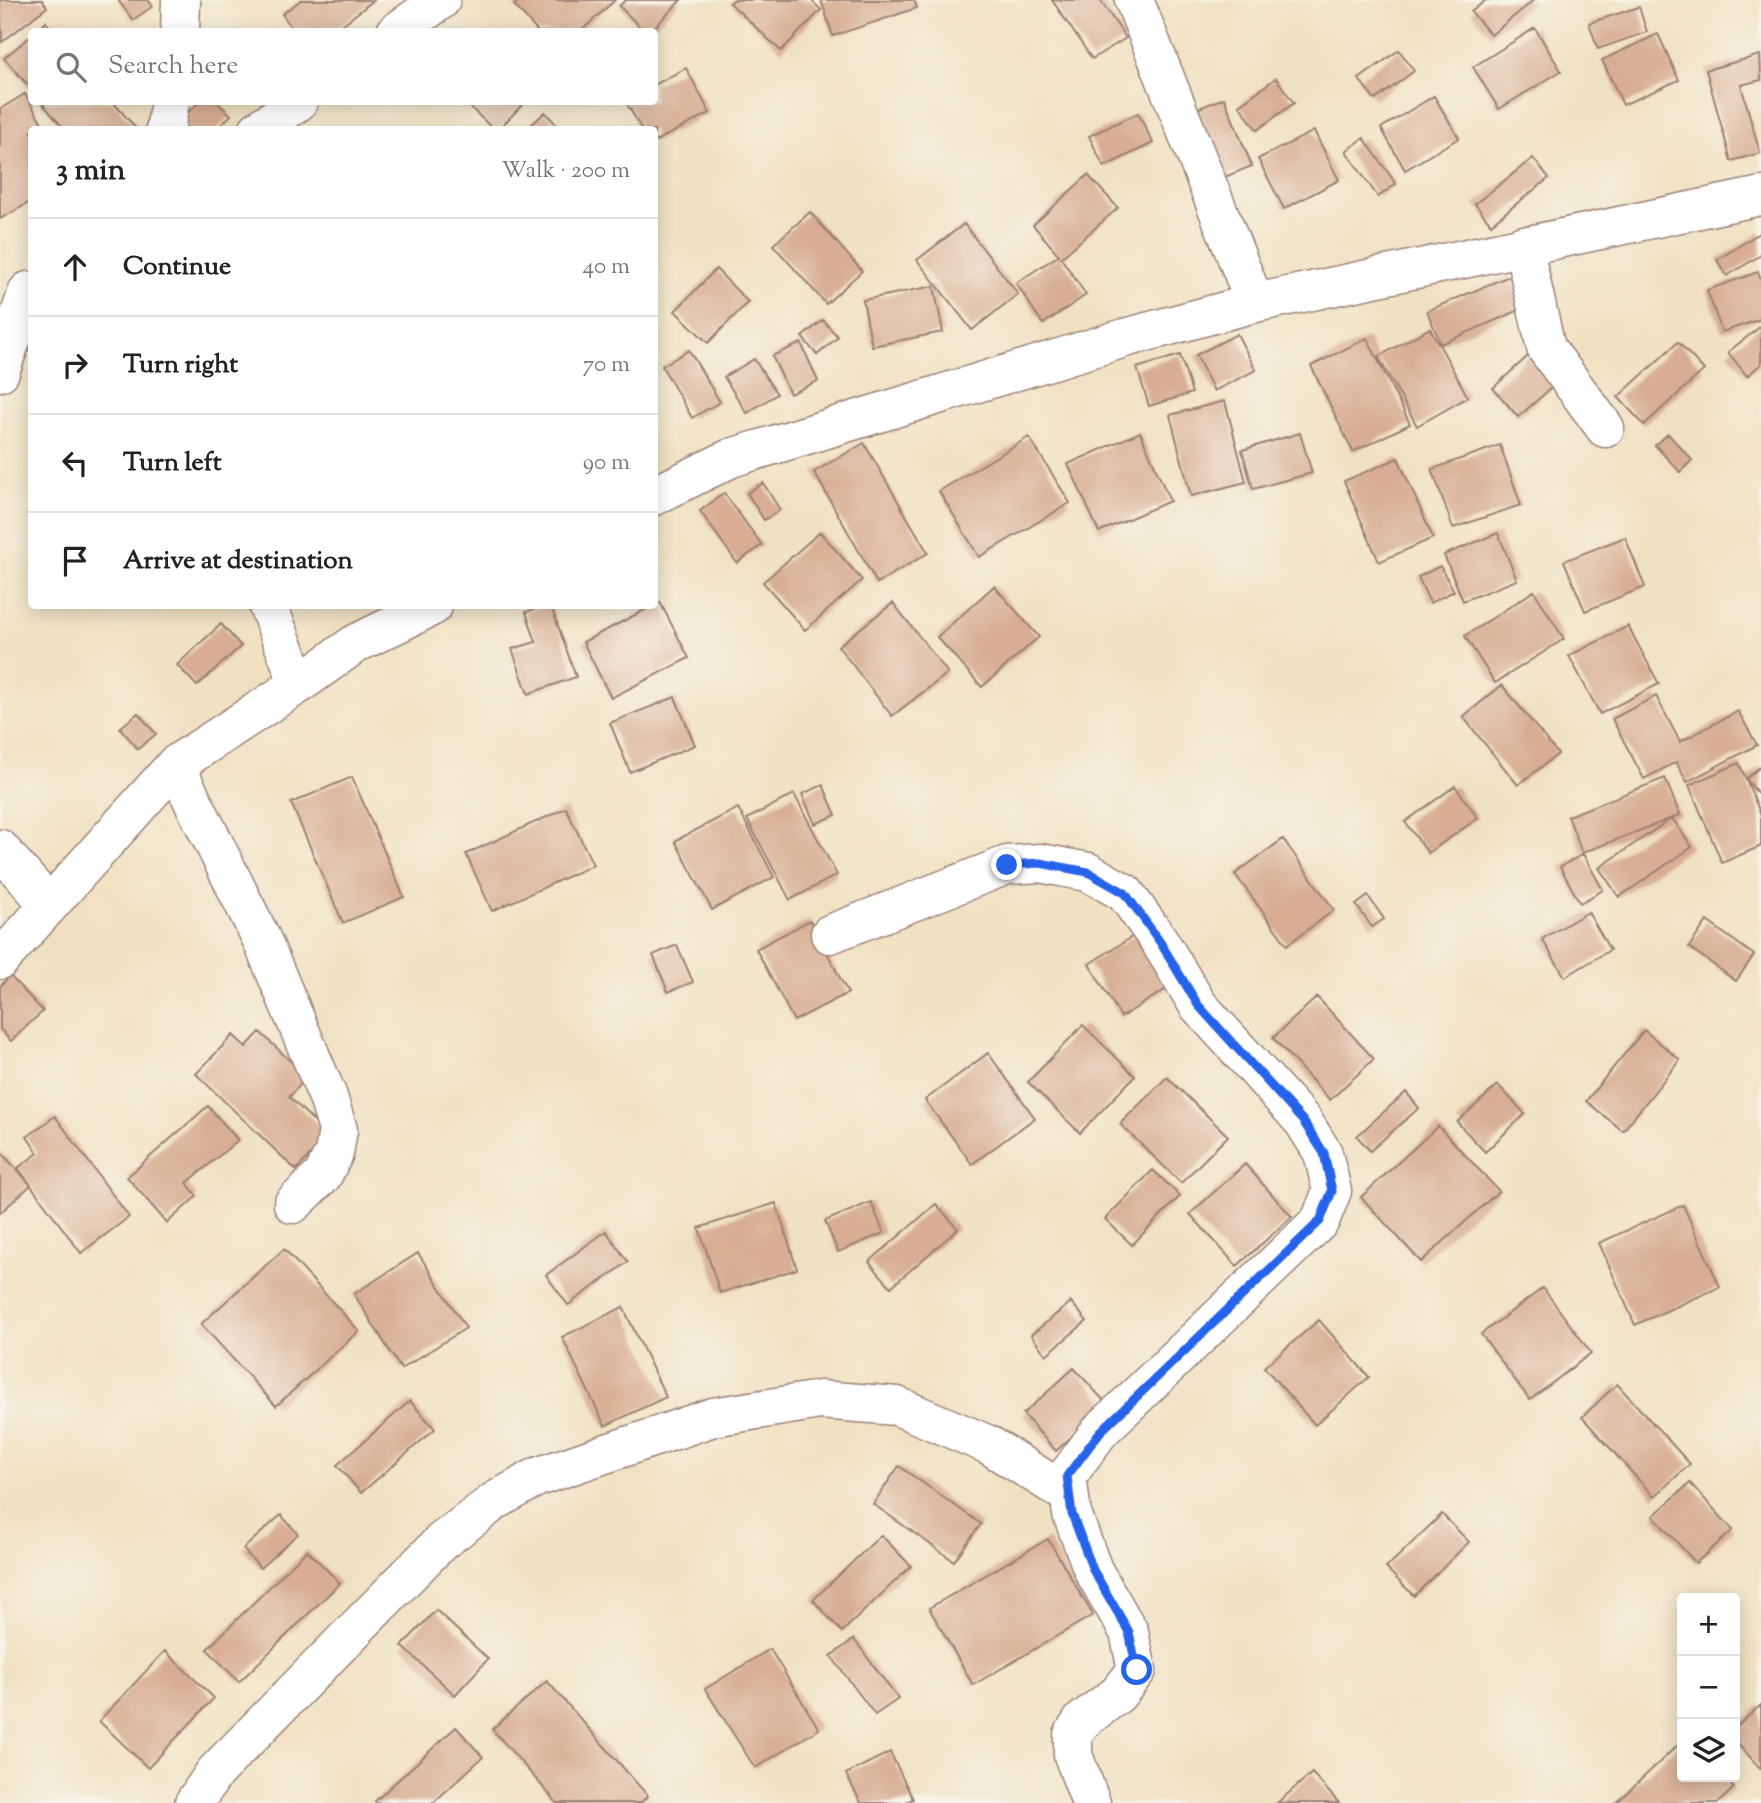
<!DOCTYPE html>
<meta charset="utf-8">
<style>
body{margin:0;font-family:"Sorts Mill Goudy",serif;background:#f2f2f2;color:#222}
.controls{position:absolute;right:21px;bottom:21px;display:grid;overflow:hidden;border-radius:7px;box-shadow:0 4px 18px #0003}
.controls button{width:63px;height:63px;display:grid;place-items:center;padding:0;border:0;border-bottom:2px solid #e0e0e0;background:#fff;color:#222;font:35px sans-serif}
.stop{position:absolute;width:21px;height:21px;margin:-16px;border:5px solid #2563eb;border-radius:50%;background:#fff}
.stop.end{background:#2563eb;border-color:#fff;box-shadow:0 2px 7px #0008}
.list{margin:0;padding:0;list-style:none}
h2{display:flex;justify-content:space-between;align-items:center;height:91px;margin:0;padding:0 28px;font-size:30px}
h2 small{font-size:23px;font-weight:400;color:#767676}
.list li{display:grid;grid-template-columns:46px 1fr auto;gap:21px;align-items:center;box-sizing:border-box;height:98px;padding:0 28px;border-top:2px solid #e0e0e0}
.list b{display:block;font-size:26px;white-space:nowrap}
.list em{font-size:23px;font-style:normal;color:#767676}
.icon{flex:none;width:38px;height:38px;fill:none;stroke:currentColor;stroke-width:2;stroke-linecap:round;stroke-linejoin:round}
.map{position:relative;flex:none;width:1761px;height:1803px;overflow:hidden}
.search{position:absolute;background:#fff;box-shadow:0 4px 18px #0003;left:28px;top:28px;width:630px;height:77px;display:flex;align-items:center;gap:18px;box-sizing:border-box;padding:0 24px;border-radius:7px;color:#767676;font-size:26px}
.panel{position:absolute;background:#fff;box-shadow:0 4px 18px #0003;left:28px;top:126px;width:630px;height:483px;border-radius:7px}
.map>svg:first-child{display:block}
.building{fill:#d8ad93}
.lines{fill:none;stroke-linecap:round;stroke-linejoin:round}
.minor-casing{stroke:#9d8076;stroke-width:41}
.tertiary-casing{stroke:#9d8076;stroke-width:41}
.minor{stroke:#fff;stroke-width:38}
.tertiary{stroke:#fff;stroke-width:38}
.route{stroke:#2563eb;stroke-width:9}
</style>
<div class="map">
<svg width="1761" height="1803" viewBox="0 0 1761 1803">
<rect width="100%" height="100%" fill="#f7f3e8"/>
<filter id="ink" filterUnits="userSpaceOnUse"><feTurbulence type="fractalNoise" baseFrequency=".0143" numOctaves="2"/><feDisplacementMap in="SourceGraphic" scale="14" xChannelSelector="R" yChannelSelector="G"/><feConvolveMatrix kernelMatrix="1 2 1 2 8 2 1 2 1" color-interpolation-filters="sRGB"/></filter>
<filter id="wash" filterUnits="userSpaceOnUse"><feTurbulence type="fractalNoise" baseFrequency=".00686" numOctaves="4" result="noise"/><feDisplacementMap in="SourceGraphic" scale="28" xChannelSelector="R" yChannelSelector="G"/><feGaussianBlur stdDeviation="1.57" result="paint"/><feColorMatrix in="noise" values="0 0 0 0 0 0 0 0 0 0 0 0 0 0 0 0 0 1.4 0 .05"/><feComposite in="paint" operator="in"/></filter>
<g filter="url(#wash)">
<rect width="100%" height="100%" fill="#f0e1c2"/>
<g id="blocks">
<path class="building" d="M 0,0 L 42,0 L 47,7 L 2,42 Z
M 118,0 L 148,0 L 153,6 L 133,20 Z
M 301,0 L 374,0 L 333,32 L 295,32 L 282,14 Z
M 520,0 L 615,0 L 580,32 L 538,32 L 514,5 Z
M 626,0 L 681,0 L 650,32 L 645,32 L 619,6 Z
M 733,0 L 811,0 L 821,10 L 781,51 L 730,3 Z
M 821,0 L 914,0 L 917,8 L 833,36 Z
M 1052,0 L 1100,0 L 1126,38 L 1092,59 Z
M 1486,0 L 1534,0 L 1491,35 L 1471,12 Z
M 1639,7 L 1647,32 L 1598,49 L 1589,23 Z
M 46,22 L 54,32 L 36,32 Z
M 1535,28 L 1561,71 L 1499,109 L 1473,67 Z
M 1658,34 L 1679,80 L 1623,105 L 1602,60 Z
M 32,35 L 32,90 L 4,58 Z
M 1399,50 L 1414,71 L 1375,100 L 1359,79 Z
M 1760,55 L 1761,80 L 1741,85 L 1760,153 L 1731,161 L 1706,70 Z
M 686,68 L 710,113 L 654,142 L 654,130 L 642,130 L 626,102 L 654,102 L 654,85 Z
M 1276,78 L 1294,103 L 1257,130 L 1239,105 Z
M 25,94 L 46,130 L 32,130 L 32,201 L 0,219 L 0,109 Z
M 1434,96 L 1459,138 L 1405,170 L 1381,128 Z
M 1224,98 L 1252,166 L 1217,180 L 1189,112 Z
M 41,102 L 113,102 L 135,127 L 132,130 L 65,130 Z
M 199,102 L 217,102 L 231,115 L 216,130 L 188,130 L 180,121 Z
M 465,102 L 525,102 L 498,130 L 494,130 Z
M 545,112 L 561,130 L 526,130 Z
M 1138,113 L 1153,143 L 1104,167 L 1089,136 Z
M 1314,131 L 1339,180 L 1284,209 L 1258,159 Z
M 1364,138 L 1396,184 L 1378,197 L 1346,151 Z
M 1533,158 L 1549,178 L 1491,224 L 1475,204 Z
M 1088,175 L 1118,208 L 1061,258 L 1086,295 L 1043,324 L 1016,283 L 1059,255 L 1033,225 Z
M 810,212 L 862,271 L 826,304 L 773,245 Z
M 964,224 L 1018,294 L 972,330 L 917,260 Z
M 1761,232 L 1761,255 L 1727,276 L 1717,260 Z
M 716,269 L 748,302 L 708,343 L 675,311 Z
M 1758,272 L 1761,281 L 1761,319 L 1722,332 L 1707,290 Z
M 1509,276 L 1524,308 L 1441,344 L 1427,311 Z
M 934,286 L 943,332 L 872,346 L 863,300 Z
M 823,320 L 838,337 L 817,355 L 802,337 Z
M 1761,326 L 1761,364 L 1747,376 L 1728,352 Z
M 1430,328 L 1468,397 L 1417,426 L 1378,357 Z
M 1237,334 L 1256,370 L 1214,391 L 1196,355 Z
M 1367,338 L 1410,424 L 1353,452 L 1311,366 Z
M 1678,342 L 1704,370 L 1644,425 L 1618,397 Z
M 801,343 L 818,381 L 790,394 L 772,356 Z
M 1539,346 L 1565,376 L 1518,417 L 1493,388 Z
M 689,350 L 720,402 L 692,418 L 662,366 Z
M 1180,355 L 1192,393 L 1149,406 L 1137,368 Z
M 754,359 L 777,394 L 747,413 L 724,377 Z
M 1225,401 L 1246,482 L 1191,496 L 1170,415 Z
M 1140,432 L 1170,501 L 1099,532 L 1068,464 Z
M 1300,433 L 1312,473 L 1253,489 L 1242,450 Z
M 1668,434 L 1692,460 L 1680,472 L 1655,445 Z
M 1029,437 L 1070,503 L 979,557 L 939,491 Z
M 864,443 L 928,553 L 877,583 L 814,472 Z
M 1500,445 L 1521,505 L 1453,528 L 1432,469 Z
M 1398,458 L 1433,538 L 1379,562 L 1344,481 Z
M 763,483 L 780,510 L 764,520 L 747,493 Z
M 724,493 L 762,545 L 737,563 L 700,511 Z
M 820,532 L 862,580 L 805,630 L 763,582 Z
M 1498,533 L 1517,580 L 1463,601 L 1444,555 Z
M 1625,537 L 1645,587 L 1585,611 L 1564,561 Z
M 1440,566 L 1454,591 L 1430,603 L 1418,577 Z
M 994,586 L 1039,637 L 982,687 L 937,637 Z
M 1534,591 L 1564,639 L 1495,683 L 1465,636 Z
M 660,602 L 689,658 L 611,698 L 583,642 Z
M 893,603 L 948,673 L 892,716 L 838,646 Z
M 543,606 L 551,606 L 576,677 L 528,694 L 512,649 L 536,642 L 526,612 Z
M 221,624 L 241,646 L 197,686 L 177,665 Z
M 1628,626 L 1659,684 L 1600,714 L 1569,656 Z
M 1502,685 L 1558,754 L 1518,785 L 1463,717 Z
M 1656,696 L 1680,742 L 1738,711 L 1757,745 L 1687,782 L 1676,762 L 1644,779 L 1612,719 Z
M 675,697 L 695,745 L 630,772 L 610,723 Z
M 138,713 L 156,734 L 138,749 L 120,728 Z
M 1739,763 L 1746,779 L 1761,766 L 1761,797 L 1746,779 L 1761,815 L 1761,846 L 1722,863 L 1689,785 Z
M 352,777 L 404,897 L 343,923 L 291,803 Z
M 1665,778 L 1680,815 L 1582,853 L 1568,816 Z
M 823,785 L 836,815 L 815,824 L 802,794 Z
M 1455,786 L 1478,818 L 1428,853 L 1405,822 Z
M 794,794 L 837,875 L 790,900 L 747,819 Z
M 566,808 L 593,865 L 492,911 L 466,854 Z
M 738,808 L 774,877 L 712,910 L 675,841 Z
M 1672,818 L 1692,847 L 1619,897 L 1599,868 Z
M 1283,839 L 1334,910 L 1287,945 L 1235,874 Z
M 1583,854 L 1603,890 L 1580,903 L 1560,867 Z
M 1368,896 L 1384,919 L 1372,927 L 1356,905 Z
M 1588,912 L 1610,950 L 1565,977 L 1542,939 Z
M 810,920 L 848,993 L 794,1021 L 756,949 Z
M 1707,921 L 1754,955 L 1736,981 L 1689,947 Z
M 1135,935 L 1168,988 L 1121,1017 L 1089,964 Z
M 677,945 L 693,982 L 668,992 L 653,955 Z
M 10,976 L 43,1011 L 11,1041 L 0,1029 L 0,986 Z
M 1317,997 L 1374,1059 L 1330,1100 L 1273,1038 Z
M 1083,1025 L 1135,1076 L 1080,1133 L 1028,1082 Z
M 1644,1030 L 1680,1060 L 1623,1131 L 1586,1101 Z
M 260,1032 L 307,1077 L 289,1097 L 329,1136 L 296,1170 L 196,1074 L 233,1035 L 246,1047 Z
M 988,1053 L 1035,1118 L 972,1164 L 925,1100 Z
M 1167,1077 L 1228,1136 L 1181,1183 L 1120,1124 Z
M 1498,1085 L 1525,1114 L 1485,1152 L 1457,1122 Z
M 1406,1092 L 1419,1108 L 1370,1151 L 1357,1136 Z
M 208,1106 L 238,1140 L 187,1183 L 197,1196 L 167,1223 L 127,1177 Z
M 55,1116 L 129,1217 L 81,1253 L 18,1168 L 38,1153 L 27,1137 Z
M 1438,1126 L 1499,1191 L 1421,1262 L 1361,1197 Z
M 0,1151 L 31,1185 L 0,1213 Z
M 1245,1164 L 1292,1217 L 1237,1266 L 1190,1214 Z
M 1153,1170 L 1180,1196 L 1132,1245 L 1105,1219 Z
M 871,1202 L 884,1233 L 838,1252 L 825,1221 Z
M 776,1203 L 797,1269 L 720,1293 L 699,1228 Z
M 936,1204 L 958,1229 L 891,1287 L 869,1262 Z
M 1683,1205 L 1720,1287 L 1635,1325 L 1599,1243 Z
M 606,1231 L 628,1262 L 568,1305 L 546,1275 Z
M 284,1249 L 359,1331 L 276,1406 L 201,1324 Z
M 418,1253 L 466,1328 L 401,1369 L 354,1294 Z
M 1543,1288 L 1591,1353 L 1530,1400 L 1481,1334 Z
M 1071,1302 L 1087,1321 L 1046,1355 L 1031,1335 Z
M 623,1307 L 666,1397 L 605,1426 L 562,1337 Z
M 1319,1320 L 1369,1377 L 1315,1425 L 1264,1367 Z
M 1074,1368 L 1107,1404 L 1056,1451 L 1023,1414 Z
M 1617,1384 L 1690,1464 L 1654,1497 L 1582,1417 Z
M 410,1401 L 435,1429 L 361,1493 L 337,1465 Z
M 899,1466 L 981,1524 L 954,1561 L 873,1504 Z
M 1690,1483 L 1733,1530 L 1696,1563 L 1653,1516 Z
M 1442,1514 L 1469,1542 L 1414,1596 L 1386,1568 Z
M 281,1515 L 298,1534 L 260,1568 L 243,1549 Z
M 881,1535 L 911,1566 L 842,1632 L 813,1600 Z
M 1048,1539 L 1093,1615 L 973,1685 L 929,1608 Z
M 307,1550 L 340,1583 L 239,1682 L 207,1649 Z
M 436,1610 L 488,1659 L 455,1695 L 402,1646 Z
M 854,1639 L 898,1699 L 875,1715 L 831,1656 Z
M 770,1649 L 819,1729 L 755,1768 L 705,1689 Z
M 165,1651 L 214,1698 L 148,1768 L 99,1721 Z
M 547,1681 L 648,1796 L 640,1803 L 557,1803 L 492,1729 Z
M 1761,1705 L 1761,1769 L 1735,1741 L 1735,1728 Z
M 456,1727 L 483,1757 L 433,1803 L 376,1803 L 375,1801 Z
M 1682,1741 L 1682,1777 L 1724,1777 L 1734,1788 L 1718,1803 L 1616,1803 Z
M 890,1752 L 913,1799 L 905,1803 L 861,1803 L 846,1774 Z
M 1312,1773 L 1339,1803 L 1277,1803 Z"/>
</g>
</g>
<g filter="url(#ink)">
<use href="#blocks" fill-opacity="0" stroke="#9d8076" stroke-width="2"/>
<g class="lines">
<g class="minor-casing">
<path id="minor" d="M 1134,0 L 1255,303
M 180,32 L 181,0
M 396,32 L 441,0
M 165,130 L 170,102
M 258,130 L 298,102
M 1523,245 L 1546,348 L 1605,428
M 0,372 L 28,291
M 268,606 L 299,684
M 175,765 L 261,938 L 328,1097 L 338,1130 L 334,1153 L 323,1175 L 293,1204
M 0,849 L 49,905
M 830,934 L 1007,865 L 1040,863 L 1088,872 L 1125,893 L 1160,942 L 1198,1005 L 1303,1121 L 1323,1153 L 1332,1191 L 1320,1221 L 1100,1431 L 1067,1476 L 1072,1514 L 1093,1570 L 1129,1632 L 1137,1670 L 1118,1694 L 1082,1721 L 1073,1735 L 1073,1755 L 1091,1803
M 194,1803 L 215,1772 L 441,1542 L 495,1501 L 537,1477 L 713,1417 L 820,1400 L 897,1406 L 989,1445 L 1069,1495"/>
</g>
<g class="tertiary-casing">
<path id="tertiary" d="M 654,496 L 731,458 L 1128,337 L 1255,303 L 1761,196
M 0,960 L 175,765 L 299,684 L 355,644 L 433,606"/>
</g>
<use href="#minor" class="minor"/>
<use href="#tertiary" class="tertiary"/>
</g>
</g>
<g class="lines" filter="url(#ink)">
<path class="route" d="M 1007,865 L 1040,863 L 1088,872 L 1125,893 L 1160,942 L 1198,1005 L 1303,1121 L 1324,1153 L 1332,1191 L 1320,1221 L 1100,1432 L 1067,1476 L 1072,1514 L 1093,1570 L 1129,1632 L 1137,1670"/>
</g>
</svg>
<div class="controls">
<button>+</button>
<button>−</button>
<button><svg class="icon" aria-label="layers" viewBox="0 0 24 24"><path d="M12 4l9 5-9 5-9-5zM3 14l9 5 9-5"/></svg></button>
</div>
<div class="stop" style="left:1137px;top:1670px"></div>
<div class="stop end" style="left:1007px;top:865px"></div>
<div class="search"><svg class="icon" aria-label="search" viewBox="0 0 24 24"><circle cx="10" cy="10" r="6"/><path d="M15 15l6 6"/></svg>Search here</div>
<section class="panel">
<h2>3 min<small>Walk · 200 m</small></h2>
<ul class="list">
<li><svg class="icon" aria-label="ahead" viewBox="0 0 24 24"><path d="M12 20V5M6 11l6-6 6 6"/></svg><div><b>Continue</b></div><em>40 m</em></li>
<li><svg class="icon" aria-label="right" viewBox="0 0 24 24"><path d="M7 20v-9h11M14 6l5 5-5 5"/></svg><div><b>Turn right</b></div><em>70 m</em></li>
<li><svg class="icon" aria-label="left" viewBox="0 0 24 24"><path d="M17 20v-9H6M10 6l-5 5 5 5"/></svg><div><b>Turn left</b></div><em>90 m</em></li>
<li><svg class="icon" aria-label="arrive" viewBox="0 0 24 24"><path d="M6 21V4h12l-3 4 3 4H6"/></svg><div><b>Arrive at destination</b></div></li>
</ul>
</section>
</div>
